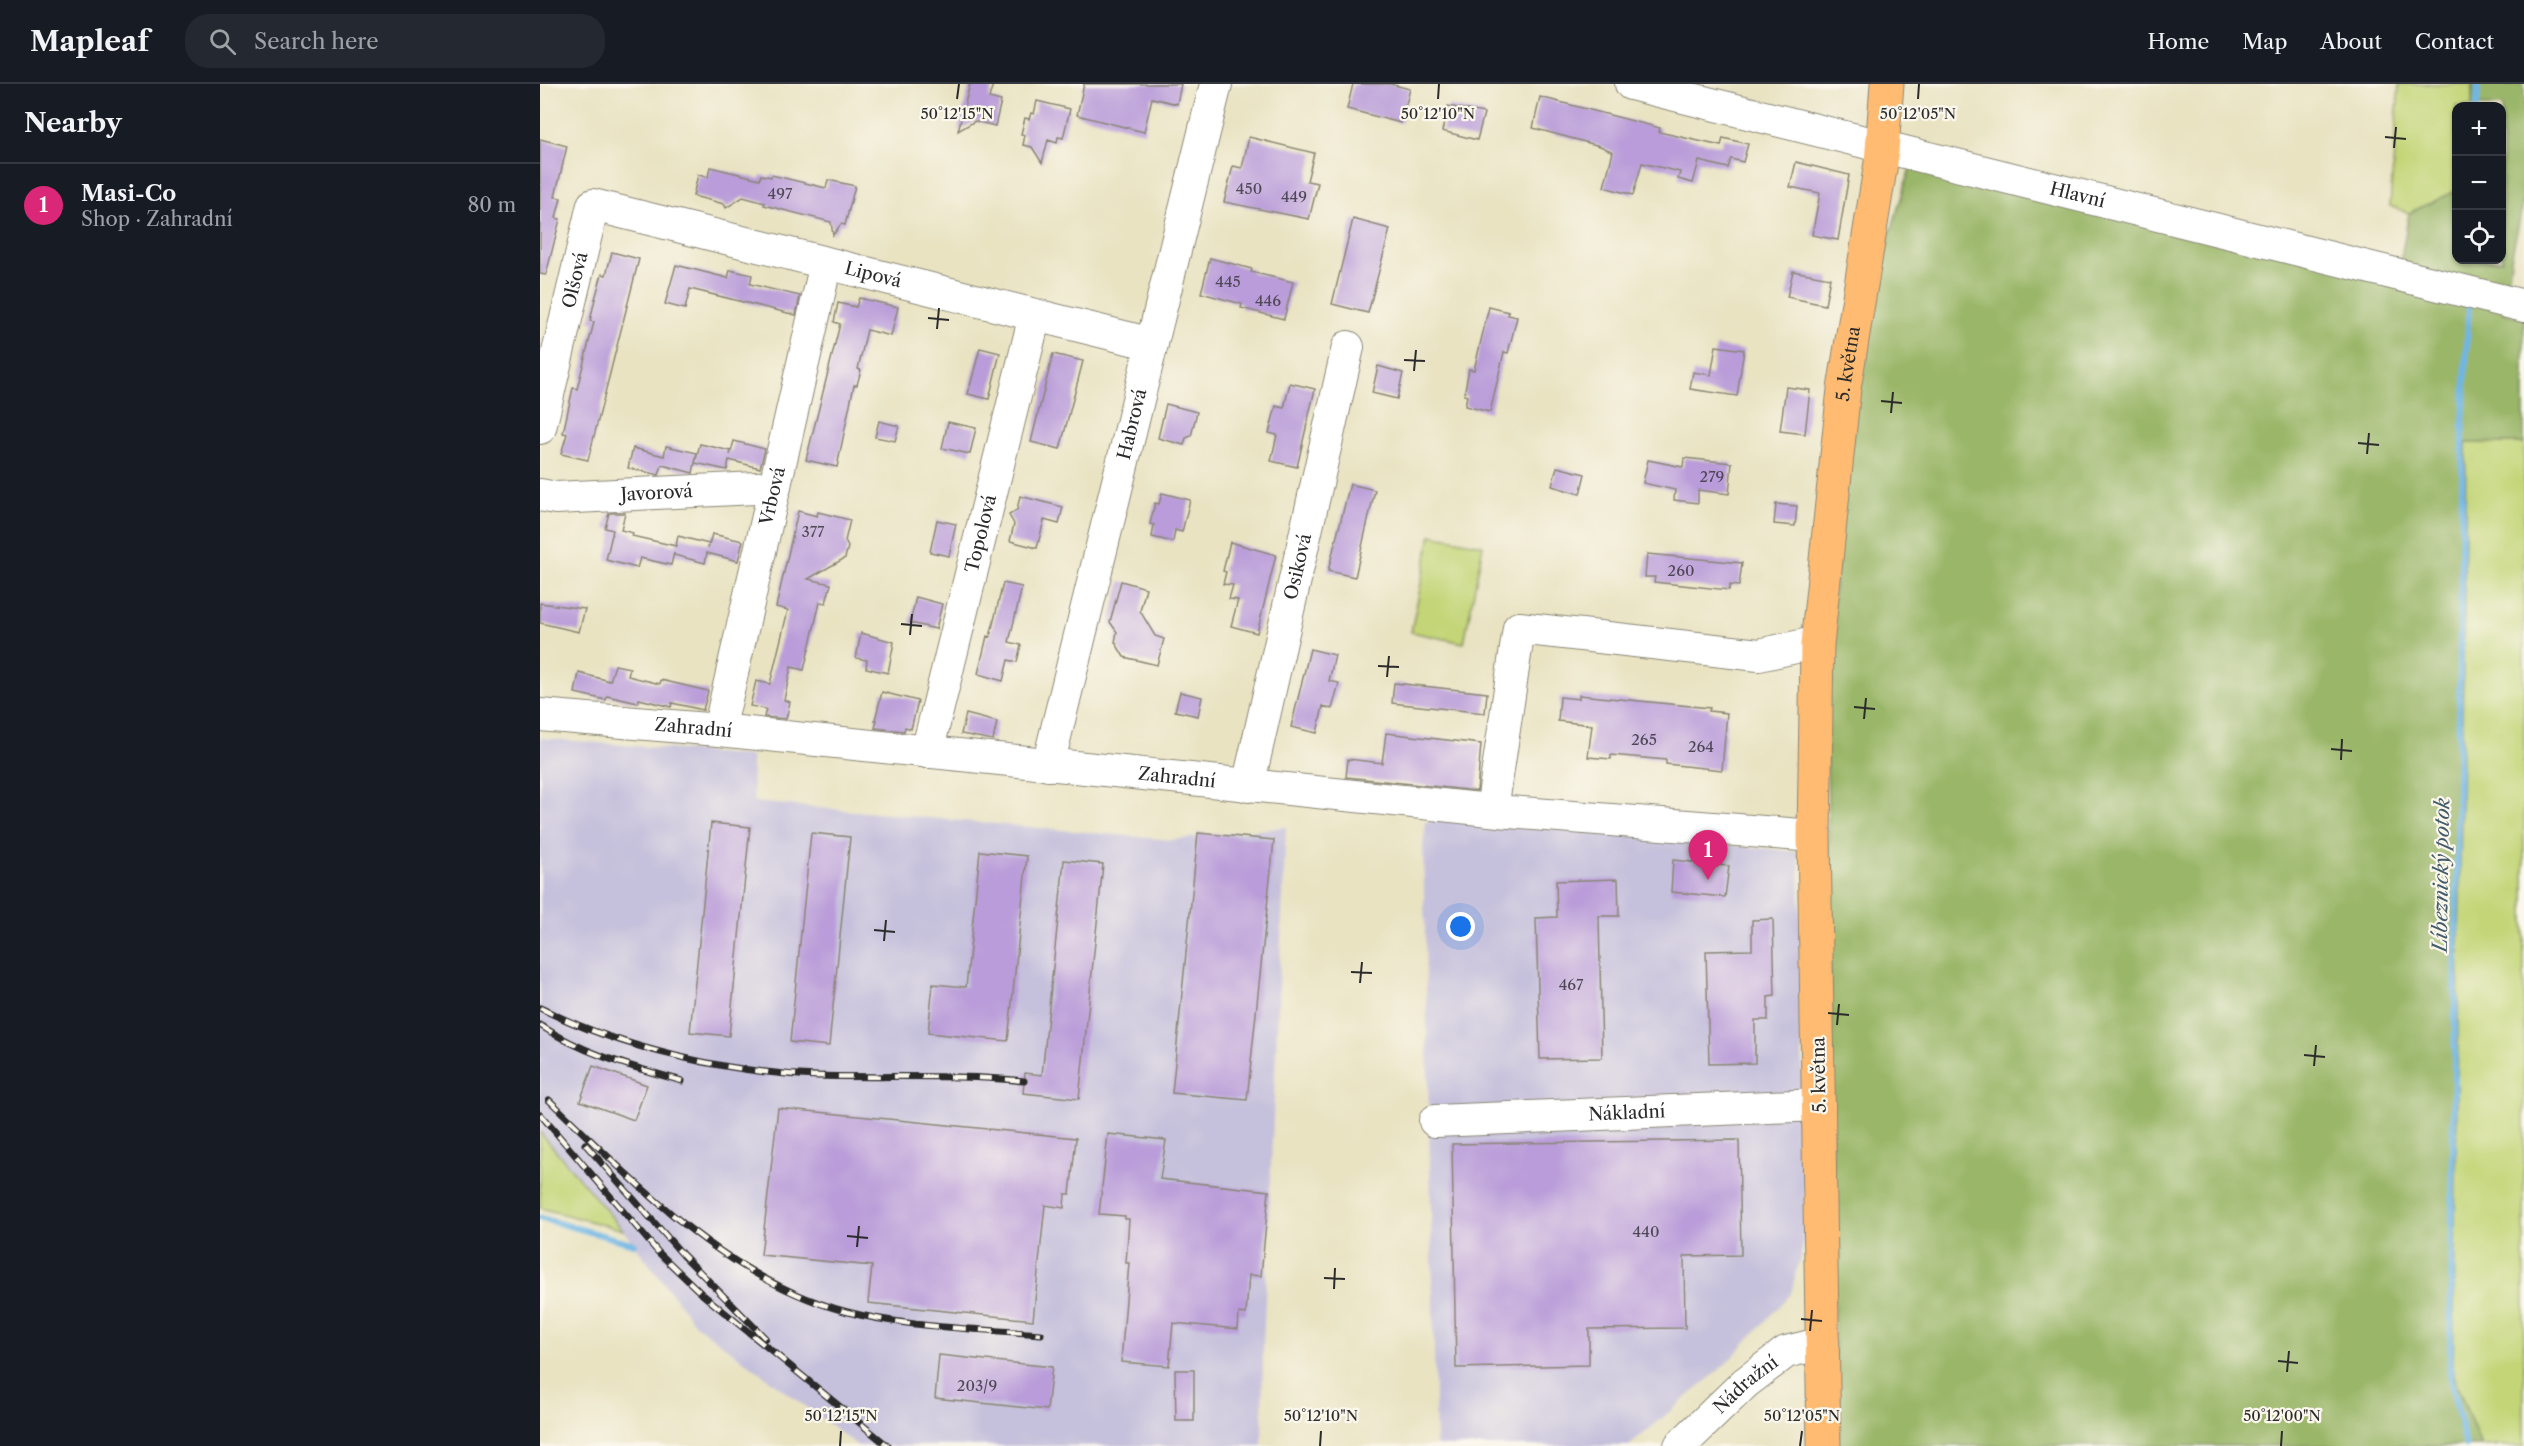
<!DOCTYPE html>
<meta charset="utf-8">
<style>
body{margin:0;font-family:"Libre Caslon Text",serif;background:#242831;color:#f1f3f6}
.controls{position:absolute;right:18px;top:18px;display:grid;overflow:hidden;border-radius:12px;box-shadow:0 2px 4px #0004}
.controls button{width:54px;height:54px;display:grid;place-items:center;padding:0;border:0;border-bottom:2px solid #363941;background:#171b24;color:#f1f3f6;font:30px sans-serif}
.you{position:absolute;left:921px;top:843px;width:21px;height:21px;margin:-15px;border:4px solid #fff;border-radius:50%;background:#1a73e8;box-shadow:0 0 0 9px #1a73e833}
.badge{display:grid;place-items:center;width:39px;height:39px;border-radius:50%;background:#db2777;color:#fff;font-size:20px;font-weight:700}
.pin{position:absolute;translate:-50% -50px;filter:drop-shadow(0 2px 3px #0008)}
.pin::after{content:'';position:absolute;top:32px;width:21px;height:18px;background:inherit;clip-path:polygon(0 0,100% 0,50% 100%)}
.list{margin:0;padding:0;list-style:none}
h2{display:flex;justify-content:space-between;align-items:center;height:78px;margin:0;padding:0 24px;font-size:26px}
h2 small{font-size:20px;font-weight:400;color:#9ea1a6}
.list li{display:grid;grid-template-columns:39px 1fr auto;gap:18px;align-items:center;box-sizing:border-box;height:84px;padding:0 24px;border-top:2px solid #363941}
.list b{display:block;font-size:22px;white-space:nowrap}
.list p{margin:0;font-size:20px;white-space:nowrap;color:#9ea1a6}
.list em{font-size:20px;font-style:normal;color:#9ea1a6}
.icon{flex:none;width:33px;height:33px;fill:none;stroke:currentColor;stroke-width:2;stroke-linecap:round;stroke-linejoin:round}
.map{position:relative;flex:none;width:1984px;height:1362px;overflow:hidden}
header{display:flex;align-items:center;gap:36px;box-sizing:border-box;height:84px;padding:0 30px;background:#171b24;border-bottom:2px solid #363941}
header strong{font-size:28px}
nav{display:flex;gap:33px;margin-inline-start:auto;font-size:21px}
.search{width:420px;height:54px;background:#242831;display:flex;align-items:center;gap:15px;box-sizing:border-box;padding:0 21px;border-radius:24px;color:#9ea1a6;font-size:22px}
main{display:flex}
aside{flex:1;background:#171b24}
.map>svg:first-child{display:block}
.industrial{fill:#c5c0db}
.green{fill:#c3d577;stroke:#778051;stroke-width:1.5}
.forest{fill:#9ab668;stroke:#62704a;stroke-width:1.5}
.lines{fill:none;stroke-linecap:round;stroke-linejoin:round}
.stream{stroke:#6eb6e5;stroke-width:6}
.building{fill:#b99cd9}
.minor-casing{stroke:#8a8776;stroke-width:34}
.major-casing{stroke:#8a8776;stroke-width:35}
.minor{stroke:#fff;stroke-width:32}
.major{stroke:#ffbb71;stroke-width:33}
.rail-casing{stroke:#2b2b2b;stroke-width:7}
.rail{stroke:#fbf7ec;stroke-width:4.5;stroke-dasharray:14;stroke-linecap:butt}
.ticks{fill:none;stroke:#2b2b2b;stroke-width:2}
.labels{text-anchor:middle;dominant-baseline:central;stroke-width:4.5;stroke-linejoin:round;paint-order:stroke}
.number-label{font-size:15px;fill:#4e4756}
.street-label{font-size:18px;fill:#2b2b2b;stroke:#fbf7ec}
.water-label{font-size:20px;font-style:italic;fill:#425c6c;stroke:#fbf7ec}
.ticks-label{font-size:15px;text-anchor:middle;fill:#2b2b2b;stroke:#fbf7ec;stroke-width:4.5;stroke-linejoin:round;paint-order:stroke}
</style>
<header>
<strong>Mapleaf</strong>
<div class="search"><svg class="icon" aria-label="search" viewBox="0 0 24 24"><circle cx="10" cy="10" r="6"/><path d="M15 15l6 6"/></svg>Search here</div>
<nav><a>Home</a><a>Map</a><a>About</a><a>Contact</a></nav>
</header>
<main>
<aside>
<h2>Nearby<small></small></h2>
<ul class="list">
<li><span class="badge">1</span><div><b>Masi-Co</b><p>Shop · Zahradní</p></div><em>80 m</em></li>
</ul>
</aside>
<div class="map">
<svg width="1984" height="1362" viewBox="0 0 1984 1362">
<rect width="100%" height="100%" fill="#fbf7ec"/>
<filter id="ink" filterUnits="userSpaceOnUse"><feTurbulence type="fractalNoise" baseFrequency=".0167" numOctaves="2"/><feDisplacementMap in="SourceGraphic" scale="12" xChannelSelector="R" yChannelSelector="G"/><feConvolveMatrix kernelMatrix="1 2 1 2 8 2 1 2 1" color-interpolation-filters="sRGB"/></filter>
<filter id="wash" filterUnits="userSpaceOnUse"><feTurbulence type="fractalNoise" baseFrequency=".008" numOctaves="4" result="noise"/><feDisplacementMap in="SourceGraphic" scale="24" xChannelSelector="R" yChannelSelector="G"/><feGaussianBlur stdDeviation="1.35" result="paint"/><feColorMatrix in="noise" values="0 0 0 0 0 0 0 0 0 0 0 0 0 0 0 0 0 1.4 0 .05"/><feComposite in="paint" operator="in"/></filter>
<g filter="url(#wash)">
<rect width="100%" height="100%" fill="#e9e3c2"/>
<path class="industrial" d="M 0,654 L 211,672 L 214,718 L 631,756 L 746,743 L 723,1262 L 722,1362 L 318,1362 L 155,1240 L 83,1146 L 0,1048 Z
M 921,733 L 1259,768 L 1265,1153 L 1251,1209 L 1185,1281 L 1089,1362 L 896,1362 L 883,763 L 886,738 Z"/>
<path class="green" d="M 1859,0 L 1932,0 L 1932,22 L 1916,22 L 1916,107 L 1869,129 L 1850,122 Z
M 1926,359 L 1984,359 L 1984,1362 L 1941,1362 L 1913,1292 Z
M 891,451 L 943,461 L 924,559 L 871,548 Z
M 0,1048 L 83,1146 L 0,1124 Z"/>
<path class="forest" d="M 1933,0 L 1984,0 L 1984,115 L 1972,170 L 1964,229 L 1984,234 L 1984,359 L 1926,359 L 1913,1292 L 1941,1362 L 1296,1362 L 1286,582 L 1323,241 L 1370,84 L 1857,197 L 1869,129 L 1916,107 L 1916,176 L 1962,176 L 1962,22 L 1932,22 Z"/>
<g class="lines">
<path class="stream" d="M 1937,22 L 1938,0
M 0,1134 L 94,1160
M 1926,1362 L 1910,1294 L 1923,340 L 1929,219"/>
</g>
<g id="blocks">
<path class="building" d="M 430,0 L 453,0 L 449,14 L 461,17 L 455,42 L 435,37 L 418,47 Z
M 544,0 L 641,0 L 637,20 L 612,14 L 604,48 L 537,31 Z
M 813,0 L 850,0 L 870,5 L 861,39 L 807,25 Z
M 1000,13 L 1120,44 L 1119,48 L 1181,62 L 1183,54 L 1208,60 L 1203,78 L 1191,75 L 1188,84 L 1159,77 L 1153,99 L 1138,95 L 1140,88 L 1102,79 L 1093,111 L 1064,103 L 1073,68 L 1060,62 L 993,44 Z
M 497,17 L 530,25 L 523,54 L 518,53 L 517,59 L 508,56 L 502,79 L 492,63 L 483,61 L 485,51 L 481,50 L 485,34 L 489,35 L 491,29 L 494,30 Z
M 908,22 L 944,29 L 937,56 L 902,47 Z
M 709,53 L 774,69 L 767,97 L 778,99 L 769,135 L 684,118 L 693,82 L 702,84 Z
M 0,55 L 27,62 L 15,113 L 21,114 L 16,134 L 20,135 L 6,191 L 0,190 Z
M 1256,78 L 1309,91 L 1298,156 L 1272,151 L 1280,109 L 1250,103 Z
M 170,83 L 220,95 L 221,91 L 231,93 L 232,91 L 286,104 L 288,96 L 315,102 L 305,141 L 301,140 L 293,151 L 291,138 L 224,121 L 225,119 L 203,113 L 186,124 L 184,120 L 153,112 L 158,91 L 168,93 Z
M 813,135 L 850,145 L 828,229 L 792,220 Z
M 72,168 L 99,175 L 48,376 L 21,370 L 27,350 L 23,349 L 33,304 L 37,305 L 54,238 L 50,237 L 55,215 L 62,190 L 66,191 Z
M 670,174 L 712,185 L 711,188 L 753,198 L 744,235 L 701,224 L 702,220 L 661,209 Z
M 136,181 L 188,194 L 190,186 L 212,191 L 210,200 L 260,212 L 256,231 L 150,205 L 145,225 L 125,220 Z
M 1253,187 L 1290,194 L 1285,221 L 1247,213 Z
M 319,214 L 358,223 L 351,252 L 327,246 L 318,285 L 321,286 L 317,301 L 314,301 L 297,383 L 266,376 L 300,240 L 294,238 L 298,219 L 316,223 Z
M 949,223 L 969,228 L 968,231 L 977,233 L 968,269 L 964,268 L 950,328 L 925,322 L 927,312 L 924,311 L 929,285 L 934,286 Z
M 1176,262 L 1204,266 L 1197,312 L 1150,305 L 1153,288 L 1171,291 Z
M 440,264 L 460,269 L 449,315 L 428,310 Z
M 513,270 L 543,277 L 520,365 L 491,358 Z
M 838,282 L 863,289 L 857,315 L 832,309 Z
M 750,299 L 775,305 L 757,383 L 731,377 L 737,351 L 729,349 L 736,322 L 744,324 Z
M 1246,303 L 1270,306 L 1265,350 L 1240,347 Z
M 626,320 L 657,328 L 651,352 L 646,354 L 644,361 L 618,354 Z
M 339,337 L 359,342 L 355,357 L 335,353 Z
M 408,338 L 436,344 L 430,370 L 402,364 Z
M 194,357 L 225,365 L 220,384 L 189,376 L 187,386 L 155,379 L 160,360 L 191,367 L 190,371 Z
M 126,362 L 157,369 L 153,389 L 122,381 L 119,391 L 88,384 L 93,364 L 124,372 Z
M 1144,374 L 1192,379 L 1189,410 L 1158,406 L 1158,419 L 1134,416 L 1135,406 L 1103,399 L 1108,376 L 1143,383 Z
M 1017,383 L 1045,390 L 1040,410 L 1012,402 Z
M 810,400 L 835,406 L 815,493 L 788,487 Z
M 622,409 L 650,416 L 642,448 L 635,446 L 633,458 L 612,453 L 614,441 L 610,440 L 615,419 L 619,420 Z
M 480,412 L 523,423 L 519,440 L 504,436 L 497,464 L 470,457 L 474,440 L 469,431 L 477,426 Z
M 1236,420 L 1257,422 L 1255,442 L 1234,440 Z
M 258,427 L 277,432 L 278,428 L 310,436 L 305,457 L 308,463 L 305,474 L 268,495 L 291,500 L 286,519 L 280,518 L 264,586 L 251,583 L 244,616 L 250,618 L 246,635 L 224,633 L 226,625 L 210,622 L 216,597 L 230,600 L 248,526 L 236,523 Z
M 69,429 L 85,429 L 81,446 L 93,449 L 92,452 L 136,462 L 138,452 L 169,460 L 168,464 L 172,450 L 203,457 L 198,477 L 167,469 L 165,479 L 134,471 L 134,469 L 131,481 L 100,474 L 97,484 L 66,476 L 73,446 L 65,444 Z
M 397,436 L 416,440 L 409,472 L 390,468 Z
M 690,458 L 736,471 L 717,549 L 691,542 L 698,516 L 689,515 L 693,501 L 683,500 L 686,488 L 683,487 Z
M 1107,470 L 1202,479 L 1199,502 L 1190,501 L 1189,506 L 1114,498 L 1115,493 L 1105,493 Z
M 581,497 L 606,504 L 600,527 L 615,552 L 624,555 L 617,581 L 584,573 L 575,558 L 577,548 L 570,538 Z
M 463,499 L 482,503 L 469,558 L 481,561 L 477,578 L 468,576 L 463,597 L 438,590 L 447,552 L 450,553 Z
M 376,513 L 402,520 L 396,545 L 370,539 Z
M 0,519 L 45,525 L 39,548 L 0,539 Z
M 321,549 L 354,558 L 348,589 L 326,584 L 327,576 L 316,574 Z
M 770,565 L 795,571 L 789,597 L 799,599 L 792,625 L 783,622 L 777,649 L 751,643 Z
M 75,581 L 90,584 L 88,592 L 120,600 L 121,596 L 168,607 L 163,626 L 132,619 L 131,623 L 99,615 L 98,619 L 67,612 L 66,616 L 35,609 L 39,589 L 70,597 Z
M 854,599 L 947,609 L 945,629 L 852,619 Z
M 342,608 L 378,617 L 371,645 L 365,643 L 364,647 L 335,644 L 337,636 L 335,636 Z
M 640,608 L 662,613 L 658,632 L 635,627 Z
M 1039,611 L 1170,624 L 1169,627 L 1187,629 L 1182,686 L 1126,680 L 1126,676 L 1071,671 L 1071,675 L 1048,673 L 1052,641 L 1018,637 L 1020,613 L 1039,615 Z
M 426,630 L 457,638 L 453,656 L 421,650 Z
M 846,649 L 941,660 L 937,707 L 806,693 L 808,675 L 842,679 Z
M 171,739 L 210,743 L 189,952 L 150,948 Z
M 271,749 L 310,753 L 289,962 L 250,958 Z
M 658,749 L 734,756 L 707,1016 L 632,1009 Z
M 440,767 L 487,772 L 468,957 L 388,949 L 393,900 L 426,903 Z
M 524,776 L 563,780 L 539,1015 L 483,1009 L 485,989 L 502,991 Z
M 1133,776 L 1189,782 L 1185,813 L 1131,808 Z
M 1078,795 L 1079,832 L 1059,832 L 1062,974 L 1000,975 L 996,834 L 1017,833 L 1016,797 Z
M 1233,835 L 1235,912 L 1228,913 L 1228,936 L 1215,936 L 1215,979 L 1169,980 L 1166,867 L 1212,866 L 1212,836 Z
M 53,982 L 107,1001 L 94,1036 L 40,1017 Z
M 238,1024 L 536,1054 L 530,1110 L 525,1110 L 524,1124 L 505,1121 L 493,1236 L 328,1219 L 332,1182 L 221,1171 Z
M 568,1050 L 626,1056 L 620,1095 L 729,1107 L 721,1192 L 709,1191 L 706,1230 L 699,1229 L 698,1245 L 633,1239 L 629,1282 L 581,1278 L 589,1179 L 586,1179 L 589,1135 L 585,1135 L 585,1132 L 559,1130 Z
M 1199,1056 L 1201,1171 L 1144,1172 L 1145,1244 L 1049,1245 L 1049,1281 L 916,1284 L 912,1060 Z
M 399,1271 L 512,1283 L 507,1326 L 395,1314 Z
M 635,1286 L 654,1286 L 654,1337 L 636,1337 Z"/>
</g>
</g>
<g filter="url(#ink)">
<use href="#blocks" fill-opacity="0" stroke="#8a8776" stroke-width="1.5"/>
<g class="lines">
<g class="minor-casing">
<g id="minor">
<path id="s1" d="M 1091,0 L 1984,222"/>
<path id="s2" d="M 0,344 L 53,121 L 612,260"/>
<path id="s3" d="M 0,411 L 16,414 L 235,403"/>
<path id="s4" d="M 0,631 L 179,646 L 969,728 L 1274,752"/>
<path id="s5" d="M 179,646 L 286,179"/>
<path id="s6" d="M 387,668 L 495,231"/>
<path id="s7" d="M 508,681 L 676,0"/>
<path id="s8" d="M 708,702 L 808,263"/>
<path d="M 952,726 L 979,544 L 1219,571 L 1265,561 L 1277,561"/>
<path id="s9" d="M 895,1037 L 1279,1021"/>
<path id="s10" d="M 1140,1362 L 1205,1299 L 1246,1268 L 1283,1259"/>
</g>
</g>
<g class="major-casing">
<g id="major">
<path id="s11" d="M 1284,1362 L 1274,752 L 1277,561 L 1304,305 L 1341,79 L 1347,0"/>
</g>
</g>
<use href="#minor" class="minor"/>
<use href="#major" class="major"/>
<g class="rail-casing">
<path id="rail" d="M 0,924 C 81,964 188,989 278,992 C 347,994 416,990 484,997
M 0,941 C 43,970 93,983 142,997
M 9,1016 C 99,1102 193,1203 320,1231 C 379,1244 441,1245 501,1250
M 0,1030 L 118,1168 L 162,1210 L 348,1362
M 45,1060 L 143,1171 L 225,1254"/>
</g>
<use href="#rail" class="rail"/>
</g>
</g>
<path class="ticks" d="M 417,15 L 419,0M 898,15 L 899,0M 1378,15 L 1379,0M 1845,53 L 1866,55M 1854,64 L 1856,43M 388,234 L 409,236M 397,245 L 399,224M 864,276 L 885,277M 874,287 L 876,266M 1341,317 L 1362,319M 1351,329 L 1353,308M 1818,359 L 1839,361M 1827,370 L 1829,349M 361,540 L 382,542M 370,551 L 372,530M 838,582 L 859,583M 847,593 L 849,572M 1314,623 L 1335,625M 1324,635 L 1326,614M 1791,665 L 1812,667M 1801,676 L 1802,655M 334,846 L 355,848M 344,857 L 346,836M 811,888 L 832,889M 820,899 L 822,878M 1288,929 L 1309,931M 1297,941 L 1299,920M 1764,971 L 1785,973M 1774,982 L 1776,961M 307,1152 L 328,1154M 317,1163 L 319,1142M 784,1194 L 805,1195M 794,1205 L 795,1184M 1261,1235 L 1282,1237M 1270,1247 L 1272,1226M 1738,1277 L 1758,1279M 1747,1288 L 1749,1267M 300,1362 L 301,1347M 780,1362 L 781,1347M 1260,1362 L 1262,1347M 1741,1362 L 1742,1347"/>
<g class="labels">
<g class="number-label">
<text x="709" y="104">450</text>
<text x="240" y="109">497</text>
<text x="754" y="112">449</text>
<text x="688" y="197">445</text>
<text x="728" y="216">446</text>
<text x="1172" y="392">279</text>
<text x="273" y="447">377</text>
<text x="1141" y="486">260</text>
<text x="1104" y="655">265</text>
<text x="1161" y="662">264</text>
<text x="1031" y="900">467</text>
<text x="1106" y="1147">440</text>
<text x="437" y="1301">203/9</text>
</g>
<g class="street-label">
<text stroke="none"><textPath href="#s1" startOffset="460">Hlavní</textPath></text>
<text stroke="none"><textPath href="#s2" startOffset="518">Lipová</textPath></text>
<text stroke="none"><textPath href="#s2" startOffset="152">Olšová</textPath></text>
<text stroke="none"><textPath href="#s11" startOffset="1084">5. května</textPath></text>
<text stroke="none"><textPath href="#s7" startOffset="351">Habrová</textPath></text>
<text stroke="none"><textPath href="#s3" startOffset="117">Javorová</textPath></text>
<text stroke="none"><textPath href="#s5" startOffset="240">Vrbová</textPath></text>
<text stroke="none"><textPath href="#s6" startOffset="225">Topolová</textPath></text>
<text stroke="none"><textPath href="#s8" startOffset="225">Osiková</textPath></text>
<text stroke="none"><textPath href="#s4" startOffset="154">Zahradní</textPath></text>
<text stroke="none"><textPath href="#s4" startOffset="640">Zahradní</textPath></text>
<text transform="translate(1279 991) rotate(-91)">5. května</text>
<text stroke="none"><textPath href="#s9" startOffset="192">Nákladní</textPath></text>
<text stroke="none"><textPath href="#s10" startOffset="90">Nádražní</textPath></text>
</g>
<g class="water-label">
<text transform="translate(1901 791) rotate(-89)">Líbeznický potok</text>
</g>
</g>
<g class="ticks-label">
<text x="417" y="35">50°12'15"N</text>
<text x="898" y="35">50°12'10"N</text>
<text x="1378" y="35">50°12'05"N</text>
<text x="301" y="1337">50°12'15"N</text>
<text x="781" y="1337">50°12'10"N</text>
<text x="1262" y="1337">50°12'05"N</text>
<text x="1742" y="1337">50°12'00"N</text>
</g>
</svg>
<div class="controls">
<button>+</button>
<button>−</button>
<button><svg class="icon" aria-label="locate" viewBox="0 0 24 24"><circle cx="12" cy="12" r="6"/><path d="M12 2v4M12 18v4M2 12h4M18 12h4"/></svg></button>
</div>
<div class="you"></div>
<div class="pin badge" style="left:1168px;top:796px">1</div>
</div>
</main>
